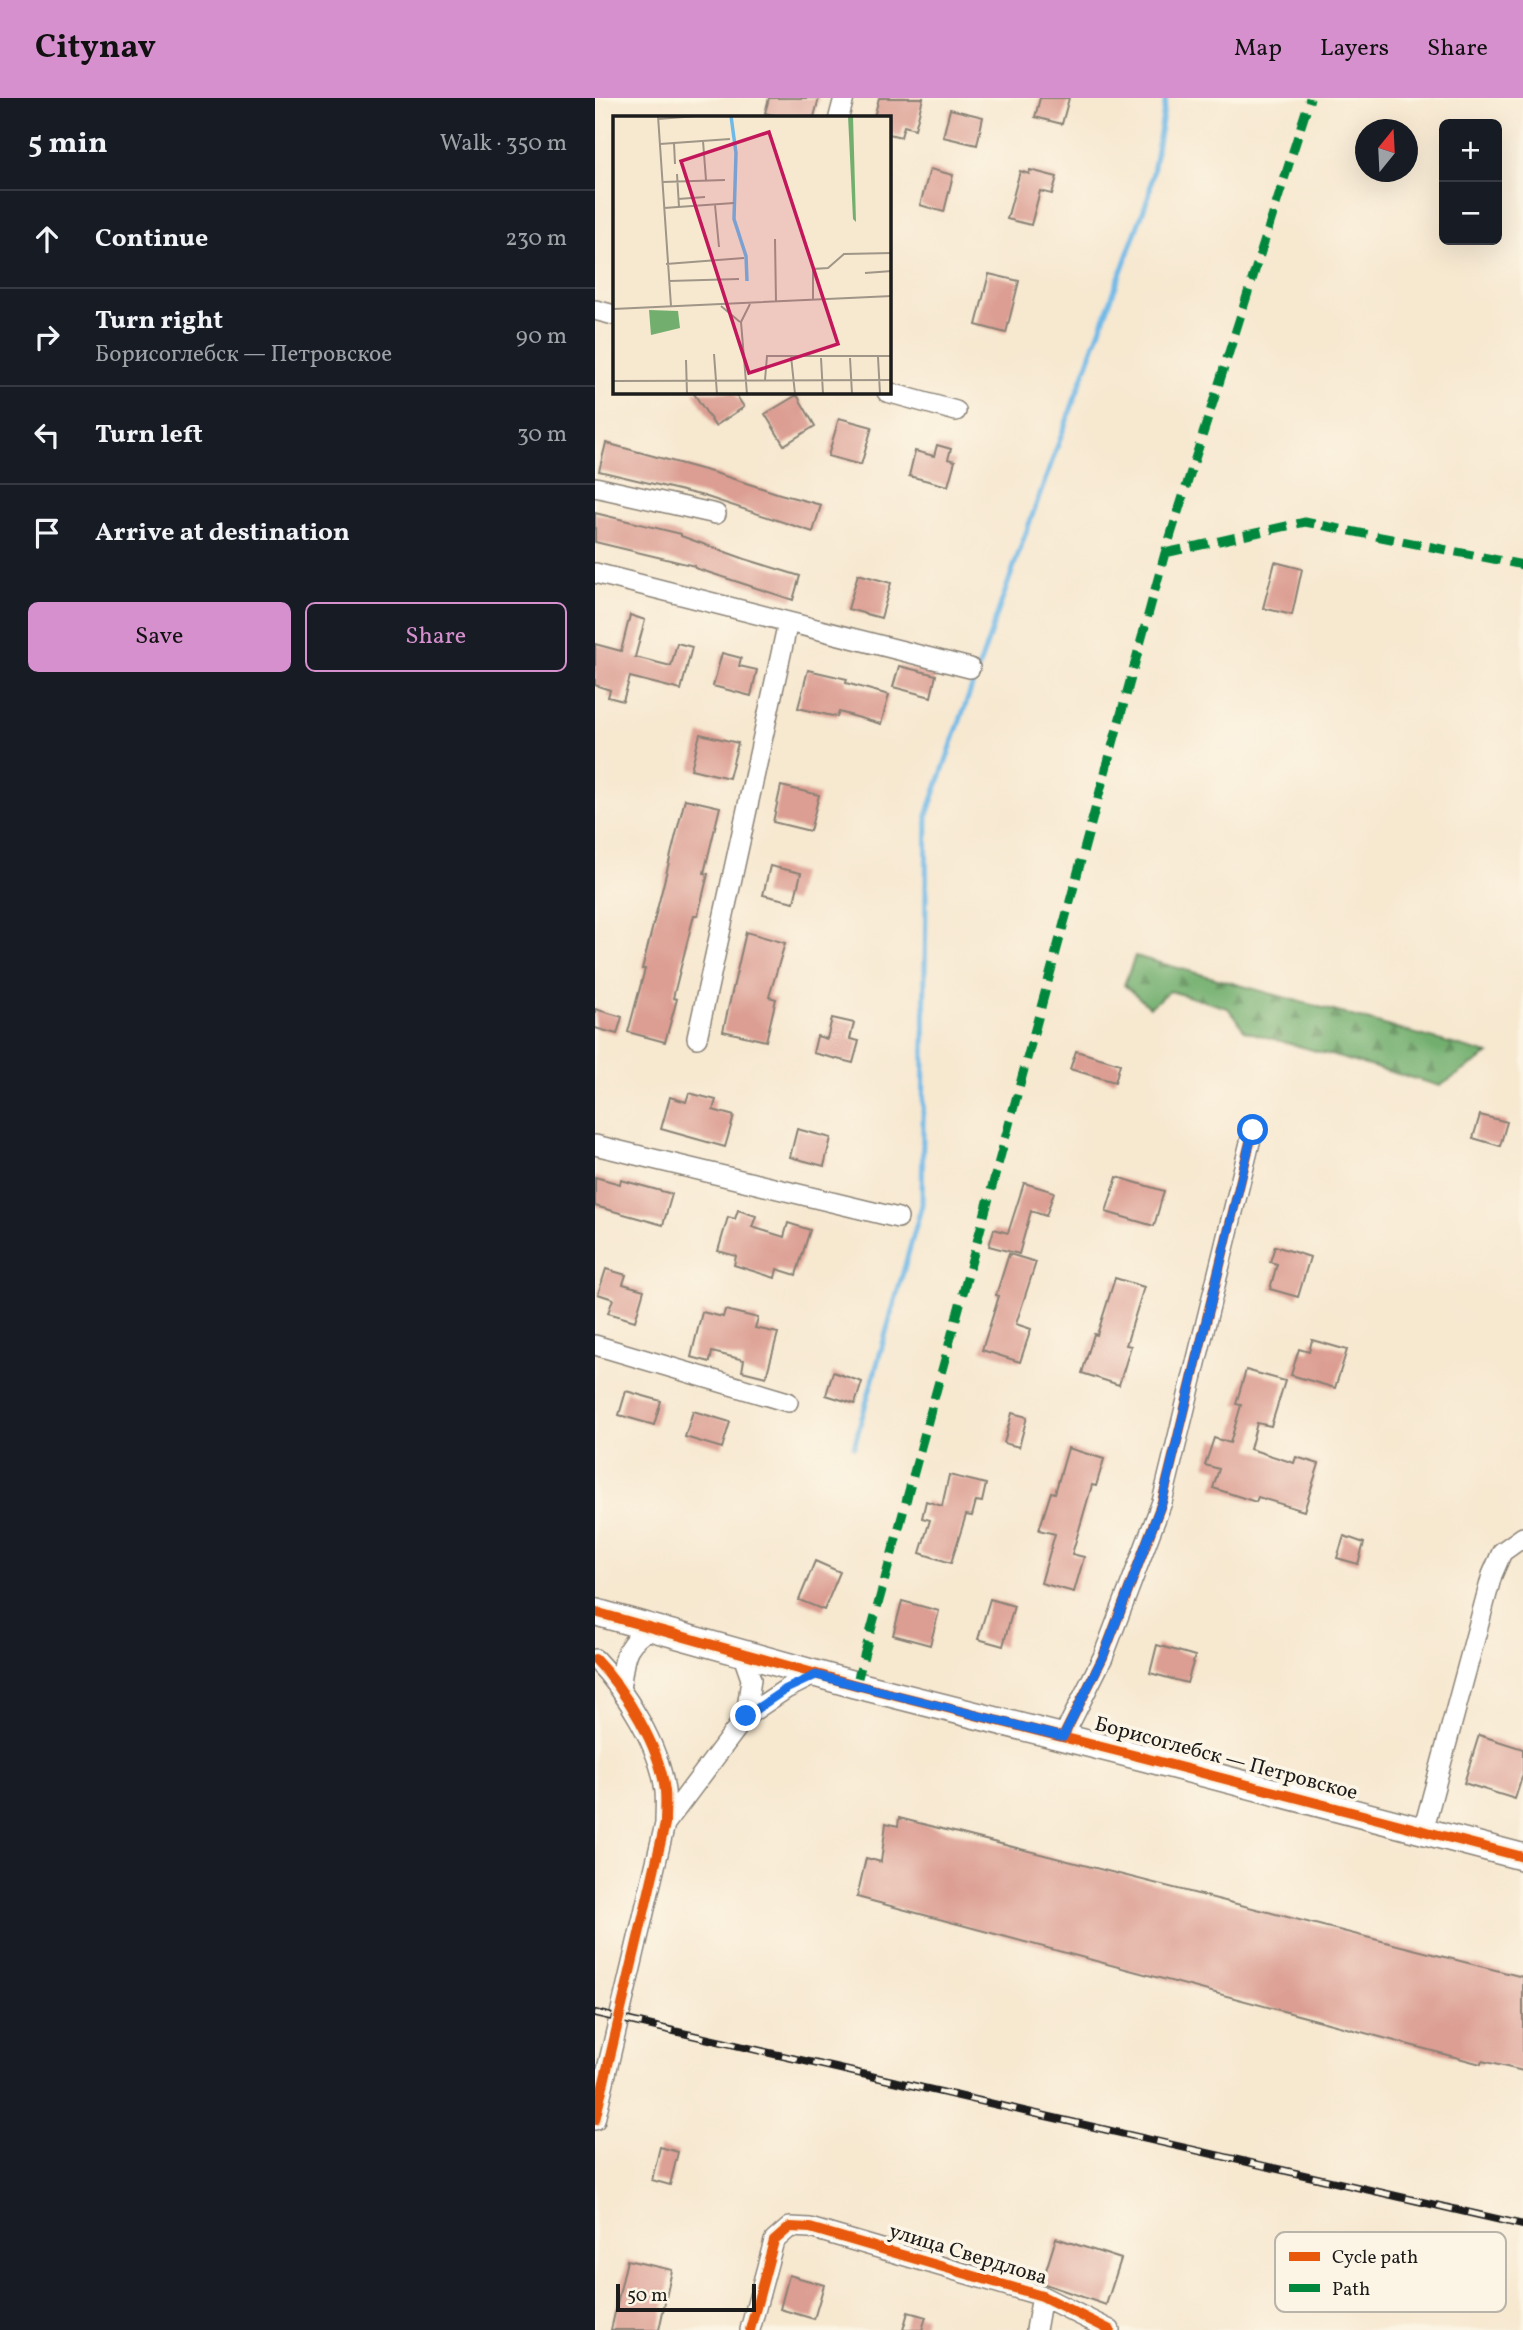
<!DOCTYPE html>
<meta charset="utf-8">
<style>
body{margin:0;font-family:Vollkorn,serif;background:#20242c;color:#f1f3f6}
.controls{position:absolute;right:21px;top:21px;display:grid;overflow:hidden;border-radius:10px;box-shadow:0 7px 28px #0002}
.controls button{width:63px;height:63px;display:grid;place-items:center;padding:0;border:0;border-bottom:2px solid #363941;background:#171b24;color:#f1f3f6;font:35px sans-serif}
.compass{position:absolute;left:760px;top:21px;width:63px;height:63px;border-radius:50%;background:#171b24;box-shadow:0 7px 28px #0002;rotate:18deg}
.scale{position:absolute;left:21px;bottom:18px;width:140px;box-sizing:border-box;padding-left:7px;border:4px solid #1c1c1c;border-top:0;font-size:19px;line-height:24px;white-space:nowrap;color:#1c1c1c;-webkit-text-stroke:5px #fcf5e5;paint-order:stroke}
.stop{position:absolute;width:21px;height:21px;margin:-16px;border:5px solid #1a73e8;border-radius:50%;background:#fff}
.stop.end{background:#1a73e8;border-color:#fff;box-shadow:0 2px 7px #0008}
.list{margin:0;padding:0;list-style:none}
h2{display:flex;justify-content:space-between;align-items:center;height:91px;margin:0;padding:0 28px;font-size:30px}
h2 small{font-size:23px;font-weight:400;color:#9ea1a6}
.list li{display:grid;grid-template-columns:46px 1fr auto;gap:21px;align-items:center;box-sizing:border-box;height:98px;padding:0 28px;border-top:2px solid #363941}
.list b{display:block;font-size:26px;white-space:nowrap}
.list p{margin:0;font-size:23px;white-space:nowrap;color:#9ea1a6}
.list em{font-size:23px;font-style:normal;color:#9ea1a6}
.actions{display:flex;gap:14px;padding:21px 28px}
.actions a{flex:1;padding:16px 0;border:2px solid #d690ce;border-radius:10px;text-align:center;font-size:24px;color:#d690ce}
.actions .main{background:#d690ce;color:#111}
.icon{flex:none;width:38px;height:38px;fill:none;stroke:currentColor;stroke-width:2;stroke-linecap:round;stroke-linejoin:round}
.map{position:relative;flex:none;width:928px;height:2232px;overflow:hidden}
header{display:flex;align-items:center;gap:42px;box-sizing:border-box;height:98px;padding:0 35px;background:#d690ce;color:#111}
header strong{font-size:33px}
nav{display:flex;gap:38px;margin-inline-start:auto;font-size:24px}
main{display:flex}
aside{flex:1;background:#171b24}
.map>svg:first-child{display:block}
.forest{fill:url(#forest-firs);stroke:#476645;stroke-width:2}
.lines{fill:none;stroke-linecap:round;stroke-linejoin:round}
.stream{stroke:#6fb9e7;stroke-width:5}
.building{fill:#dc9d92}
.street-casing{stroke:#8a8276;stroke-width:22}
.secondary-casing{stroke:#8a8276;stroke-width:29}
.street{stroke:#fff;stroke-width:19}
.secondary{stroke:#fff;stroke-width:26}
.rail-casing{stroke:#1c1c1c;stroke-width:8}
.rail{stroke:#fcf5e5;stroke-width:5;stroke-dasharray:16;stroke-linecap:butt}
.quiet{stroke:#00873e;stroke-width:9;stroke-dasharray:18 9;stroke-linecap:butt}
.cycleway-casing{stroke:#fcf5e5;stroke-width:15}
.cycleway{stroke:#e8590c;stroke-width:10}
.route{stroke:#1a73e8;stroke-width:9}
.labels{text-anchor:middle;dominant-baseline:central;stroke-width:7;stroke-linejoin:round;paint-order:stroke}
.street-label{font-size:21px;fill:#1c1c1c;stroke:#fcf5e5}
.inset-river{fill:none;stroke:#6fb9e7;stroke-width:3.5}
.inset-road{fill:none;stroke:#9f9688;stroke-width:2}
.view{fill:#c2185b;fill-opacity:0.15;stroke:#c2185b;stroke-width:3.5}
.inset-edge{fill:none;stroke:#1c1c1c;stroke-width:3.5}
.key{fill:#fcf5e5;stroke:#b9b4a9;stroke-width:2}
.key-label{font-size:19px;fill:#1c1c1c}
</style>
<header>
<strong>Citynav</strong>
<nav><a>Map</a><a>Layers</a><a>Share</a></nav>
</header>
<main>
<aside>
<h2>5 min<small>Walk · 350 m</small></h2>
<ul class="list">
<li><svg class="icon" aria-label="ahead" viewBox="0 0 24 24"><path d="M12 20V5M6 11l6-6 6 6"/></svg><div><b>Continue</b></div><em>230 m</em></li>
<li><svg class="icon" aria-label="right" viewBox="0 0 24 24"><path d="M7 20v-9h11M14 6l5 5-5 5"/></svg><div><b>Turn right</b><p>Борисоглебск — Петровское</p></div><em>90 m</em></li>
<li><svg class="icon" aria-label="left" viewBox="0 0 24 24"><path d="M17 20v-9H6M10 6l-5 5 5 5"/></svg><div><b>Turn left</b></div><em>30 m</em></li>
<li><svg class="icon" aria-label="arrive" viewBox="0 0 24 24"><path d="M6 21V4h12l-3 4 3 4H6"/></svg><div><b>Arrive at destination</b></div></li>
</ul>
<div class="actions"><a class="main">Save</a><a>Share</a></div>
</aside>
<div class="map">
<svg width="928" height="2232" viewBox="0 0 928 2232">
<defs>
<pattern id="forest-firs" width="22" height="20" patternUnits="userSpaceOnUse" patternTransform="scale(1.75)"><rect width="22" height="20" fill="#72af6e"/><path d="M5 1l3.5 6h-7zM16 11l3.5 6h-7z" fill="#5d8e5a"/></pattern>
</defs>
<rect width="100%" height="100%" fill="#fcf5e5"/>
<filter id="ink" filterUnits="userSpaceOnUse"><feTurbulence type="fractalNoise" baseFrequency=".0143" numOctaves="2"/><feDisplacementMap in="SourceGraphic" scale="14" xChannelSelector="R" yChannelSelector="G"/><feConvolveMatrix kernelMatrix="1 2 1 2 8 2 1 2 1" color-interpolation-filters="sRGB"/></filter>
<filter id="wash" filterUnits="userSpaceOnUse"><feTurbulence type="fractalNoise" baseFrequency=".00686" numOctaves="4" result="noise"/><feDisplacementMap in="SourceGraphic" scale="28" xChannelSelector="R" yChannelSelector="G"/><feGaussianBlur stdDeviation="1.57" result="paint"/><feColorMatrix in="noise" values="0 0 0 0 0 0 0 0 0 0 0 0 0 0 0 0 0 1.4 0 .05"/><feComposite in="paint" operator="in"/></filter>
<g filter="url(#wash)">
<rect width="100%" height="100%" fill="#f7e8d0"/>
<path class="forest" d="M 540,858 L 894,956 L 845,988 L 650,933 L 633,910 L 575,893 L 555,909 L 529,887 Z"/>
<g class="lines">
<path class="stream" d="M 259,1348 L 327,1107 L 332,717 L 425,451 L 554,97 L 571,0"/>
</g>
<g id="blocks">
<path class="building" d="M 174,0 L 224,0 L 219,19 L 186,19 L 170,15 Z
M 284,0 L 328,0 L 320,31 L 309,28 L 306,39 L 294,36 L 294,19 L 279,19 Z
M 445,0 L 474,0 L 467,26 L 440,19 Z
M 355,11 L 388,19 L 382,47 L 348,39 Z
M 335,71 L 358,77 L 349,114 L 325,107 Z
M 435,72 L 462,79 L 457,96 L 445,93 L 436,127 L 412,121 L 425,73 L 434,76 Z
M 394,176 L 424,183 L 411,235 L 381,227 Z
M 98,294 L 139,294 L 149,309 L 120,328 Z
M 202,297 L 220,328 L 189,347 L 170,316 Z
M 244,320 L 277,329 L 266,367 L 233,358 Z
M 11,345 L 120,375 L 185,396 L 226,407 L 218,434 L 109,398 L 4,373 Z
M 342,347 L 356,351 L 353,361 L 360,363 L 353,388 L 314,378 L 320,353 L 339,358 Z
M 0,415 L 86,436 L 86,438 L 150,461 L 205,478 L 198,502 L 100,470 L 100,468 L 0,444 Z
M 680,464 L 707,471 L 697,517 L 668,510 Z
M 263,476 L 296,485 L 286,520 L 253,511 Z
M 35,517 L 50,522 L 40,559 L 76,568 L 82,545 L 97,549 L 86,592 L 35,579 L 28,603 L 13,599 L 15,592 L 0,587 L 0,546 L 26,553 Z
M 127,555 L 146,560 L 144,568 L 162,572 L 156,598 L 118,588 Z
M 304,568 L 341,577 L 336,599 L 298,589 Z
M 213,572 L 252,581 L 251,585 L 294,597 L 286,626 L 244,614 L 242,619 L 203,610 Z
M 105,636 L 143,645 L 134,680 L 96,671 Z
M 186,688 L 224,697 L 215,733 L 178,724 Z
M 90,701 L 125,709 L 109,775 L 113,776 L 103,817 L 99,817 L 78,900 L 82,901 L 70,944 L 33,934 L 50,871 L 47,871 Z
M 175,768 L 206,775 L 199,804 L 168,797 Z
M 151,834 L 190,845 L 174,899 L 181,901 L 171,943 L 128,933 Z
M 0,911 L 27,919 L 22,936 L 0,930 Z
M 237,920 L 259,925 L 255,941 L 264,943 L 258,965 L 218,955 L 222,938 L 232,941 Z
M 481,953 L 525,966 L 520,984 L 475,971 Z
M 94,995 L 121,1002 L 118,1012 L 139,1018 L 130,1049 L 66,1031 L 75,999 L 91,1004 Z
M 885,1017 L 912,1024 L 905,1048 L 878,1040 Z
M 202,1031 L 236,1040 L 229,1068 L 195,1059 Z
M 0,1079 L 25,1086 L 26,1082 L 77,1096 L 68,1127 L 0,1108 Z
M 522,1079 L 569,1093 L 559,1128 L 511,1114 Z
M 429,1085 L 459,1094 L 451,1118 L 436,1113 L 424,1156 L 394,1148 L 399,1131 L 413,1135 Z
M 143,1112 L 161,1118 L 157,1129 L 189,1139 L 193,1125 L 215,1132 L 201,1177 L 182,1171 L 180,1180 L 139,1167 L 141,1158 L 123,1153 L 133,1119 L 140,1121 Z
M 680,1148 L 715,1159 L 703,1199 L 675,1191 L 682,1166 L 675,1164 Z
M 414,1156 L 441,1164 L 421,1226 L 436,1231 L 425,1264 L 387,1252 L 404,1198 L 401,1197 Z
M 11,1171 L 31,1177 L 28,1186 L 49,1192 L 40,1223 L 13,1215 L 18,1201 L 3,1196 Z
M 520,1180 L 549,1189 L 531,1247 L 536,1248 L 524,1287 L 487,1275 L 499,1236 L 502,1237 Z
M 130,1212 L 163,1220 L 160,1230 L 183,1235 L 171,1279 L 147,1273 L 149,1262 L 117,1254 L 115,1264 L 96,1259 L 107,1214 L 128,1219 Z
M 717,1242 L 752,1252 L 740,1290 L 696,1277 L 704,1251 L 714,1254 Z
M 651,1272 L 690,1283 L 676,1328 L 662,1325 L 655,1351 L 699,1365 L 701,1359 L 724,1366 L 709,1413 L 663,1399 L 661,1404 L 618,1390 L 624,1371 L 610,1367 L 619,1340 L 635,1345 L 646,1307 L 641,1306 Z
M 238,1274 L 267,1284 L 260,1306 L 231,1297 Z
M 31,1293 L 66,1303 L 59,1327 L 24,1317 Z
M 98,1313 L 135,1324 L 127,1350 L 90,1339 Z
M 417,1315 L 432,1319 L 424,1349 L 409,1345 Z
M 473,1350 L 509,1361 L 501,1388 L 497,1387 L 477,1456 L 489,1459 L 479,1494 L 446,1485 L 460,1436 L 444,1432 L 456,1394 L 460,1395 Z
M 354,1377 L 391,1386 L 387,1404 L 381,1403 L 377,1418 L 371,1417 L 356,1465 L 325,1455 L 335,1422 L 327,1420 L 331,1403 L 347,1408 Z
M 749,1438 L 769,1445 L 763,1466 L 742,1460 Z
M 220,1463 L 245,1474 L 229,1512 L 204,1502 Z
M 395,1501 L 419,1508 L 408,1548 L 383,1541 Z
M 307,1503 L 344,1513 L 335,1547 L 298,1537 Z
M 562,1547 L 600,1558 L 592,1585 L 555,1575 Z
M 884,1637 L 928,1651 L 928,1676 L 920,1701 L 869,1685 Z
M 304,1720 L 928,1879 L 928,1973 L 887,1963 L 886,1966 L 262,1799 L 271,1760 L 286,1764 L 291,1725 L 303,1728 Z
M 65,2049 L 83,2054 L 75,2087 L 57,2082 Z
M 461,2140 L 526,2161 L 511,2207 L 447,2185 Z
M 32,2162 L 77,2172 L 64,2232 L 16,2232 Z
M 194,2177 L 229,2187 L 219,2221 L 185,2211 Z
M 313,2214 L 331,2219 L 327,2232 L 308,2232 Z"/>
</g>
</g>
<g filter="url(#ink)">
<use href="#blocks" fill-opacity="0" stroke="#8a8276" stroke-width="2"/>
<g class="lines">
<g class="street-casing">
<path id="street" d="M 244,19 L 249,0
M 0,212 L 19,217
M 292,294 L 361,313
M 0,389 L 121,416
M 0,475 L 375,570
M 102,940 L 193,524
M 0,1047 L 303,1120
M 0,1247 L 193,1304
M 147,1555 L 156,1581 L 151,1618
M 0,1561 C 31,1593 65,1649 70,1693 C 71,1704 70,1715 70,1726 L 0,2022
M 25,1591 C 30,1560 27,1547 57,1530
M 468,1639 L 508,1559 L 567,1404 L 658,1032
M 70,1726 L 151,1618 L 191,1591 L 221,1576
M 828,1733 L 897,1477 L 907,1454 L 928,1439
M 155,2232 L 179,2143 L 195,2129 L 215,2130 L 447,2198 L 515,2232
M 441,2232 L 447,2198"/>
</g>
<g class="secondary-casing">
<path id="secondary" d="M 0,1514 L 261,1587 L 550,1660 L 928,1759"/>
</g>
<use href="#street" class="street"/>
<use href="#secondary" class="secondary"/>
<g class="rail-casing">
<path id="rail" d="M 0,1915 L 928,2127"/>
</g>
<use href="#rail" class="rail"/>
<path class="quiet" d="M 570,455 L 710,424 L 928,467
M 261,1587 L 570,455 L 715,0"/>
<g class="cycleway-casing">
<path id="cycleway" d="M 0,1514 L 261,1587 L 550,1660 L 928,1759
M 0,1561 C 31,1593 65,1649 70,1693 C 71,1704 70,1715 70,1726 L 0,2022
M 468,1639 L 508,1559 L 567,1404 L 658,1032
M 155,2232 L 179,2143 L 195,2129 L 215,2130 L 447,2198 L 515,2232"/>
</g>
<use href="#cycleway" class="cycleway"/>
</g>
</g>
<g class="lines" filter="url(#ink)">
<path class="route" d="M 151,1618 L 191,1591 L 221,1577 L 468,1639 L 508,1559 L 567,1404 L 658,1032"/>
</g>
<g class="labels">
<g class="street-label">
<text transform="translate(631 1661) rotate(15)">Борисоглебск — Петровское</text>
<text transform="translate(373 2157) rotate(17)">улица Свердлова</text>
</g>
</g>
<g transform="translate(18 18)">
<rect width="278" height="278" fill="#f7e8d0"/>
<path d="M 235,0 L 240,0 L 243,106 L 240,103 ZM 36,194 L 65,195 L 67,212 L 38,219 Z" fill="#72af6e"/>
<path class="inset-river" d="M 118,0 L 123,37 L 121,103 L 133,140 L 134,165"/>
<path class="inset-road" d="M 45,0 L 58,190M 45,3 L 84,0M 90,25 L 93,64M 61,27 L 62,48M 47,28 L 117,23M 64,58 L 66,91M 50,66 L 112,64M 65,83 L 92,81M 102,89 L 106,131M 51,92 L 121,87M 162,123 L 163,186M 53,148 L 131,142M 252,157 L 279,155M 56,165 L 126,163M 200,183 L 200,153 L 215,152 L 231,138 L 279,137M 108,190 L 127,206M 0,193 L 279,180M 101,238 L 104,278M 178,240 L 182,278M 265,241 L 267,278M 208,242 L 210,278M 237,242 L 239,278M 73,244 L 74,278M 152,264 L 154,240 L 279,240M 0,265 L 279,264M 134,278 L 128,206 L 137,188"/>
<path class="view" d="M 156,16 L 225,228 L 136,257 L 68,45 Z"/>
<rect width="278" height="278" class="inset-edge"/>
</g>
<rect x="680" y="2134" width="231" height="80" rx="10" class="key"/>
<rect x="694" y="2154" width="31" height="9" fill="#e8590c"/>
<rect x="694" y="2186" width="31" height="8" fill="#00873e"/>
<g class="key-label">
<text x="737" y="2165">Cycle path</text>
<text x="737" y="2197">Path</text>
</g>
</svg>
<div class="controls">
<button>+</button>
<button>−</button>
</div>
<svg class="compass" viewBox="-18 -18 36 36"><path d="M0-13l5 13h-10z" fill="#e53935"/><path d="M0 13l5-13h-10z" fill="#9ea1a6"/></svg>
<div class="scale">50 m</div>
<div class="stop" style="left:658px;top:1032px"></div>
<div class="stop end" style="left:151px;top:1618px"></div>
</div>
</main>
